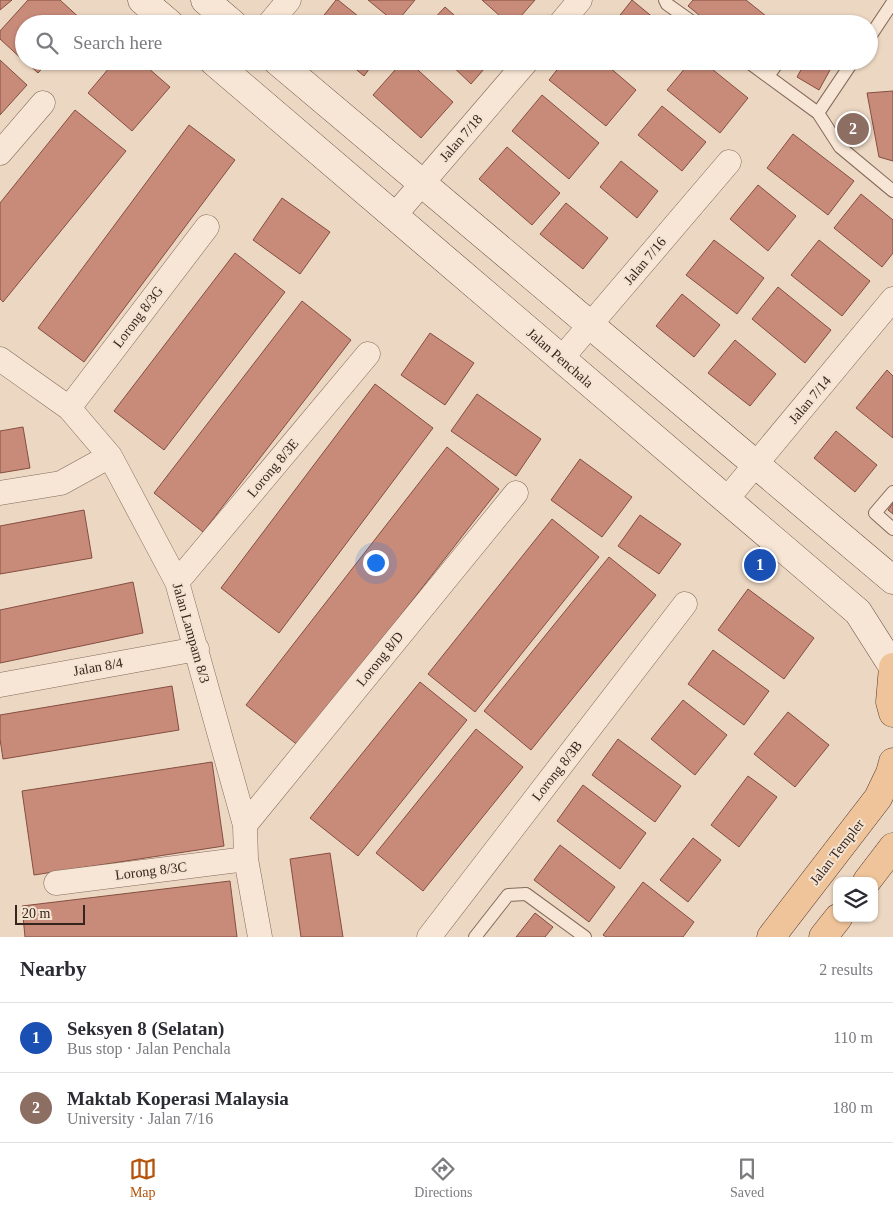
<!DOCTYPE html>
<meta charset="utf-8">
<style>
body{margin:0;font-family:"Times New Roman",serif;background:#f7f7f7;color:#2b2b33}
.controls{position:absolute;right:15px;bottom:15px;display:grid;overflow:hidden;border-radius:10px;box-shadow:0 1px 4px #0004}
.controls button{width:45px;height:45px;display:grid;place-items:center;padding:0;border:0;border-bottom:1px solid #e1e1e2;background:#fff;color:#2b2b33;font:25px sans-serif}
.scale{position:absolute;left:15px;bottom:12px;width:70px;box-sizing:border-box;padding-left:5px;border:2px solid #35251d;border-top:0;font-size:14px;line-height:18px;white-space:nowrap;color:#35251d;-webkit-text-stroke:4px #f4e3d1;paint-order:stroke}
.you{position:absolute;left:375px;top:562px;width:18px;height:18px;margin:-12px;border:4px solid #fff;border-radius:50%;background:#1a73e8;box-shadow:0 0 0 8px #1a73e833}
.badge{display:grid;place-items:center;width:32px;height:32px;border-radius:50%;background:#b45309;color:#fff;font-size:16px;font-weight:700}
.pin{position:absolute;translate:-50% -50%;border:2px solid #fff;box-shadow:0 1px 5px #0006}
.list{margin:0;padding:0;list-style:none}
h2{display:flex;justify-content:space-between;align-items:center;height:65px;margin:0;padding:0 20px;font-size:21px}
h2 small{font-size:16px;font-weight:400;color:#7c7c81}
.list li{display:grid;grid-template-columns:32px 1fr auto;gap:15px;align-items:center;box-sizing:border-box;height:70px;padding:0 20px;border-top:1px solid #e1e1e2}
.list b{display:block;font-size:19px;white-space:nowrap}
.list p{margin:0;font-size:16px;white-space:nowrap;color:#7c7c81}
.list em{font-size:16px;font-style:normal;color:#7c7c81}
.icon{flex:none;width:28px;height:28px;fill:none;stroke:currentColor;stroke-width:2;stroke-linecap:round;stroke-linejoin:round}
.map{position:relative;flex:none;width:893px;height:937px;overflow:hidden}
.search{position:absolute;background:#fff;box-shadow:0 1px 4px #0004;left:15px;right:15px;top:15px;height:55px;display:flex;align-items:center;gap:12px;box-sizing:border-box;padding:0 18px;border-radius:28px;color:#7c7c81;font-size:19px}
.sheet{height:205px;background:#fff}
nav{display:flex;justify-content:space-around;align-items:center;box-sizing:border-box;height:70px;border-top:1px solid #e1e1e2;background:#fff;font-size:14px;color:#7c7c81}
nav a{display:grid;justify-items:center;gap:2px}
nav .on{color:#b45309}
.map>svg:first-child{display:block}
.building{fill:#c98b79;stroke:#844e40}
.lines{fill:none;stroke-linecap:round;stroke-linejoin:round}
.lane-casing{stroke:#85695a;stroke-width:14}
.street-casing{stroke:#85695a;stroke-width:25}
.secondary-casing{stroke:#674a3d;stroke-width:29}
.primary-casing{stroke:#53382e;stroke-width:29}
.lane{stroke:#f7e6d5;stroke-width:12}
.street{stroke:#f7e6d5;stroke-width:24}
.secondary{stroke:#f7e6d5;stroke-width:28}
.primary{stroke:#efc49a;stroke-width:28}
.labels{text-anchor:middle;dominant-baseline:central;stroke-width:4;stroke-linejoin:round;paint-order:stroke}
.street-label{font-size:14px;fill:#35251d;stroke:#f4e3d1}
</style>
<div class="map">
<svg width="893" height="937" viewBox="0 0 893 937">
<rect width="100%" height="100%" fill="#ecd7c2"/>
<path class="building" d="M 0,0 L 12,0 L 0,10 Z
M 28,0 L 60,0 L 84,22 L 82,24 L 24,24 L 24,61 L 0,39 L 0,31 Z
M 336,0 L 338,0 L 368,24 L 317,24 Z
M 368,0 L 415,0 L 396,23 Z
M 482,0 L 535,0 L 514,24 L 509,24 Z
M 632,0 L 661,24 L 613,24 Z
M 693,0 L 746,0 L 776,24 L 710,24 L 688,6 Z
M 445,7 L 464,24 L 429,24 Z
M 0,60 L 27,85 L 0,115 Z
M 25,61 L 49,61 L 38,73 Z
M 115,61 L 140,61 L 170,87 L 132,131 L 88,93 Z
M 346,61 L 375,61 L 364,76 Z
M 403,61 L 408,61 L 453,102 L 421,138 L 373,95 Z
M 447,61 L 491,61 L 471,84 Z
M 564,61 L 602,61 L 636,90 L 606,126 L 549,80 Z
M 647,61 L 659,61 L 655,67 Z
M 691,61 L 702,61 L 748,98 L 720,133 L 667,90 Z
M 806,61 L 835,61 L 819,90 L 797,77 Z
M 893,91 L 893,161 L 879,157 L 867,93 Z
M 542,95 L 599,143 L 569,179 L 512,131 Z
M 662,106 L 706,142 L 682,171 L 638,135 Z
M 75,110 L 126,151 L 3,302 L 0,299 L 0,203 Z
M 189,125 L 235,160 L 84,362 L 38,328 Z
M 793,134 L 854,181 L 828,215 L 767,168 Z
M 507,147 L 560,193 L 532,225 L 479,179 Z
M 621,161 L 658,191 L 637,218 L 600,187 Z
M 758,185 L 796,216 L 768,251 L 730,219 Z
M 861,194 L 893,220 L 893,253 L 882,267 L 834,228 Z
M 282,198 L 330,232 L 300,274 L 253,240 Z
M 566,203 L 608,238 L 583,269 L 540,234 Z
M 714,240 L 764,278 L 737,314 L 686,275 Z
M 819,240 L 870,281 L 842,316 L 791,275 Z
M 235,253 L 285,292 L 164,450 L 114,411 Z
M 778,287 L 831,330 L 805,363 L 752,319 Z
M 682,294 L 720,325 L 694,357 L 656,326 Z
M 302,301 L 351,340 L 203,532 L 154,493 Z
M 430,333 L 474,363 L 445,405 L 401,375 Z
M 735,340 L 776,374 L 750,406 L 708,373 Z
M 887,370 L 893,376 L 893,438 L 856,408 Z
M 375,384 L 433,428 L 279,633 L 221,588 Z
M 477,394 L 541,439 L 516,476 L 451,431 Z
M 23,427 L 30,468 L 0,473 L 0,431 Z
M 836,431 L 877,465 L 855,492 L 814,458 Z
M 447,447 L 499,489 L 299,746 L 246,705 Z
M 580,459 L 632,497 L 602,537 L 551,500 Z
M 893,503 L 893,514 L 888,510 Z
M 84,510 L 92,558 L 0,574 L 0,526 Z
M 640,515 L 681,544 L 659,574 L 618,546 Z
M 552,519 L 599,557 L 475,712 L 428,674 Z
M 609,557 L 656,595 L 531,750 L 484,711 Z
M 133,582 L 143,633 L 0,663 L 0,610 Z
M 748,589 L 814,638 L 784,679 L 718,630 Z
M 713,650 L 769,691 L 744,725 L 688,684 Z
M 420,682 L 467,720 L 358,856 L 310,818 Z
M 172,686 L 179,730 L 3,759 L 0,739 L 0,715 Z
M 683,700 L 727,735 L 695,775 L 651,739 Z
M 788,712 L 829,745 L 795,787 L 754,754 Z
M 476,729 L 523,767 L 423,891 L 376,853 Z
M 618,739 L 681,786 L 655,822 L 592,775 Z
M 212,762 L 224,846 L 34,875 L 22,791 Z
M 748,776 L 777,797 L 739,847 L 711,825 Z
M 583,785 L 646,833 L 620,869 L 557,821 Z
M 693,838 L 721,860 L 688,902 L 660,880 Z
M 560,845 L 615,887 L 589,922 L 534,880 Z
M 330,853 L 343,937 L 301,937 L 290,859 Z
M 230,881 L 237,937 L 25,937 L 22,906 Z
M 643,882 L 694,922 L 683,937 L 606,937 L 603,935 Z
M 535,913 L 553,927 L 545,937 L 516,937 Z"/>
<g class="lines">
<g class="lane-casing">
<path id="lane" d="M 665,0 L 667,4 L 695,24
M 869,38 L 893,2
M 747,61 L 818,113 L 840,147 L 893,191
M 768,76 L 779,61
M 818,113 L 853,61
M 893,492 L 875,513 L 893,529
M 475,937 L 508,895 L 526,894 L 585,937"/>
</g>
<g class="street-casing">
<path id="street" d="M 269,24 L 289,0
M 560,24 L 580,0
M 0,153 L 43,103
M 394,216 L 527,61
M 0,359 L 69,408 L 110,456 L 177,582 L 245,825 L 246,859 L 260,937
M 561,359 L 729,162
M 69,408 L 207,227
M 0,493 L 61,483 L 110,456
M 726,500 L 893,299
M 177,582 L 368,354
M 0,685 L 197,649
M 245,825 L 516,493
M 56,883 L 246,859
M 429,937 L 685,604"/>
</g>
<g class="secondary-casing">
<path id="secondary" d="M 142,0 L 170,24
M 205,0 L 233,24
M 213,61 L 858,612 L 893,667
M 277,61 L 893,580"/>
</g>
<g class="primary-casing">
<path id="primary" d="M 893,667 L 890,702 L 893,713
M 867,881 L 893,847
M 771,937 L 878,798 L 890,773 L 893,762
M 823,937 L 838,918"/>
</g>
<use href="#lane" class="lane"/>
<use href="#street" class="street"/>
<use href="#secondary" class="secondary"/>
<use href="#primary" class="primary"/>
</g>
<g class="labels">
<g class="street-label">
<text transform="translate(461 138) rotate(-49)">Jalan 7/18</text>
<text transform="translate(645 261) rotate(-50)">Jalan 7/16</text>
<text transform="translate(138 317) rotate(-53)">Lorong 8/3G</text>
<text transform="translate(560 358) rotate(41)">Jalan Penchala</text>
<text transform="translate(810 400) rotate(-50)">Jalan 7/14</text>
<text transform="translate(273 468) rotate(-50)">Lorong 8/3E</text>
<text transform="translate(191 633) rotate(74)">Jalan Lampam 8/3</text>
<text transform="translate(380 659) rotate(-51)">Lorong 8/D</text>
<text transform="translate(98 667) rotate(-10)">Jalan 8/4</text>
<text transform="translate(557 771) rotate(-52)">Lorong 8/3B</text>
<text transform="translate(837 852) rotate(-52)">Jalan Templer</text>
<text transform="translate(151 871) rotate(-7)">Lorong 8/3C</text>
</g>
</g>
</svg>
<div class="controls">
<button><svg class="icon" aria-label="layers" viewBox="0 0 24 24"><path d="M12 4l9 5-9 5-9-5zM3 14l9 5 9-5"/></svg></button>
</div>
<div class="scale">20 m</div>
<div class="you"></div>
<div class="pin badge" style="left:760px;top:565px;background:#1a4fb4">1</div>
<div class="pin badge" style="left:853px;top:129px;background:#8d6e63">2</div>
<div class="search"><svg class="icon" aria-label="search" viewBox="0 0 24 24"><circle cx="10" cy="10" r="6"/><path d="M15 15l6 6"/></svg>Search here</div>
</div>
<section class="sheet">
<h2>Nearby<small>2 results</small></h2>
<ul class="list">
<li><span class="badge" style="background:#1a4fb4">1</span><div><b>Seksyen 8 (Selatan)</b><p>Bus stop · Jalan Penchala</p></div><em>110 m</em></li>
<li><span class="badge" style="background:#8d6e63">2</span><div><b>Maktab Koperasi Malaysia</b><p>University · Jalan 7/16</p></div><em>180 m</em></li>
</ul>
</section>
<nav>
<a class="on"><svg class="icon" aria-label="map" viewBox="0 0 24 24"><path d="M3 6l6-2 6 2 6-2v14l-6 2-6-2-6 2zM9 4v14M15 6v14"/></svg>Map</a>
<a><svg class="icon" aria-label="directions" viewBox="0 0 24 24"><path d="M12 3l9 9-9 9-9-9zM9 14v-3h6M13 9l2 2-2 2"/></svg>Directions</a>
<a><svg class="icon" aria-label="saved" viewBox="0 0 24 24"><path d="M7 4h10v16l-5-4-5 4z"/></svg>Saved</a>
</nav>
